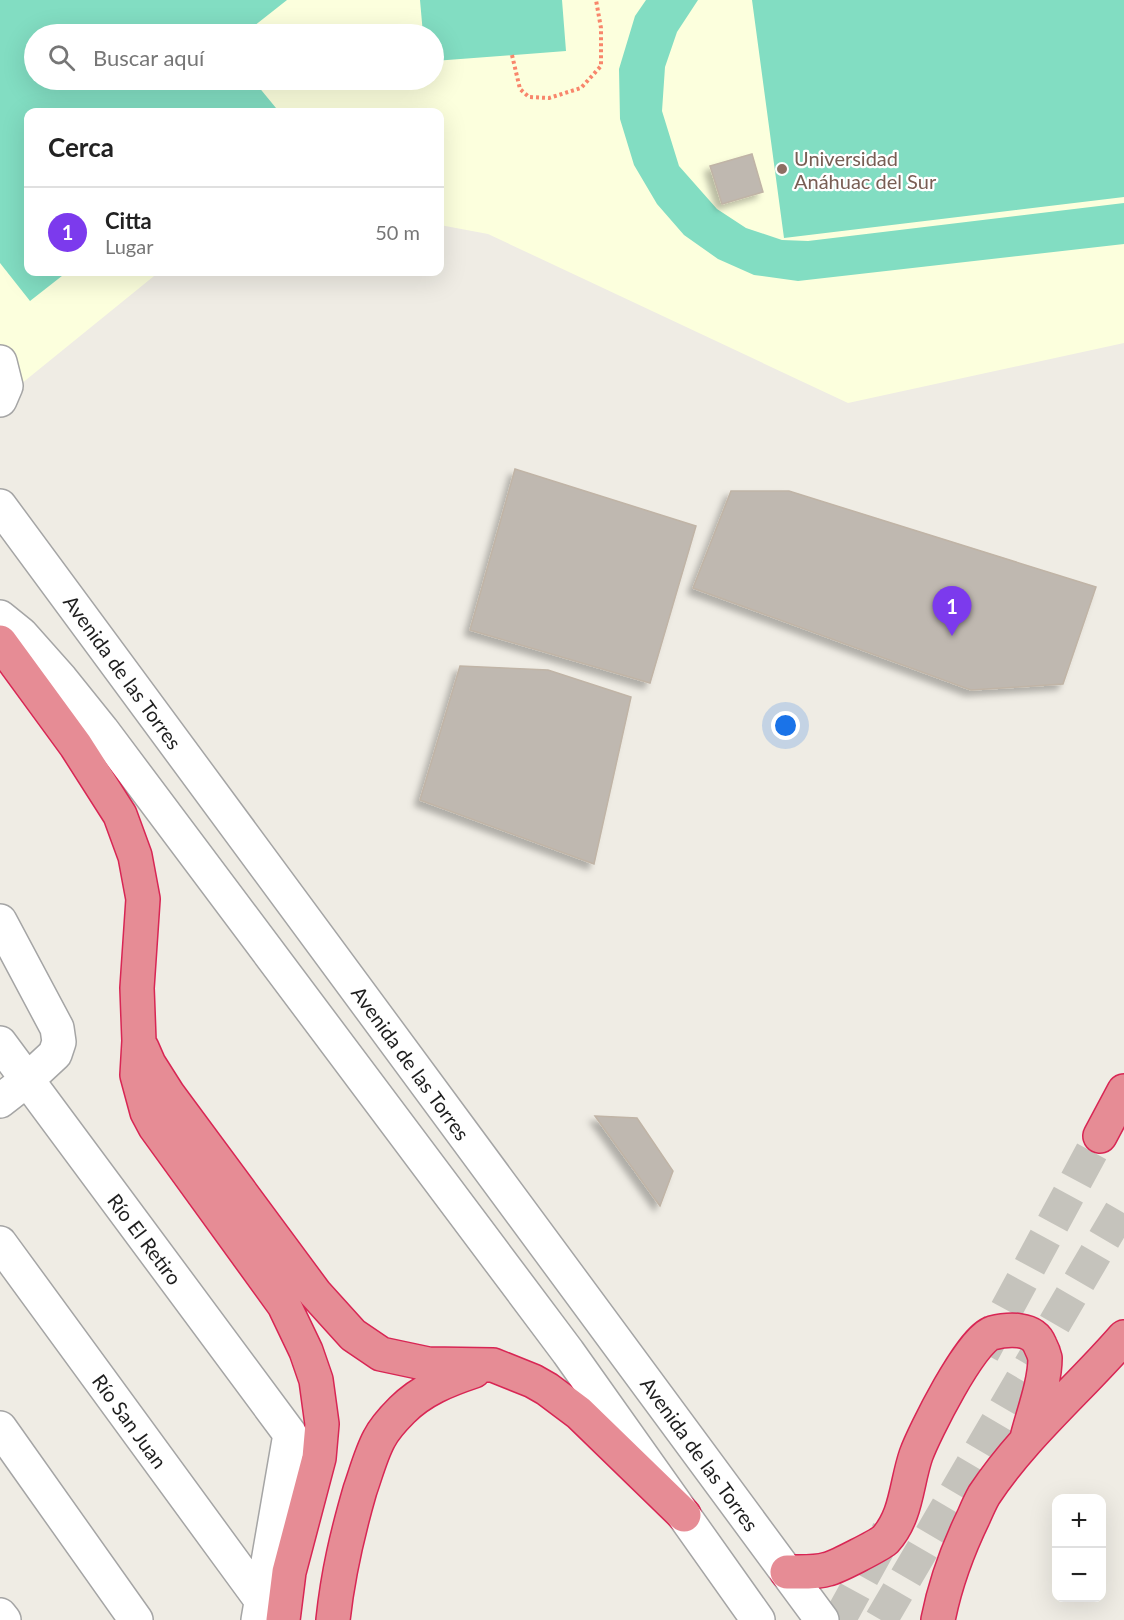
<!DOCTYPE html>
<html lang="es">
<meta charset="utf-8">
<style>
body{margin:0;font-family:Lato,sans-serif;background:#f6f6f6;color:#222}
.controls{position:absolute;right:18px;bottom:18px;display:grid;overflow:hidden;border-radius:12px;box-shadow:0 6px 24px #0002}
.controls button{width:54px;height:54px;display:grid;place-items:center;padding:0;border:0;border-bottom:2px solid #e0e0e0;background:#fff;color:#222;font:30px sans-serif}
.you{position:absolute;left:786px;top:726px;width:21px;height:21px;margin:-15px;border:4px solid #fff;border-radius:50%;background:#1a73e8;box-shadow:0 0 0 9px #1a73e833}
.badge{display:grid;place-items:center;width:39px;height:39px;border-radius:50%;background:#7c3aed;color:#fff;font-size:20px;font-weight:700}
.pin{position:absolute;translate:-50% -50px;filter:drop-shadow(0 2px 3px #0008)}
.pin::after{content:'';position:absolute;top:32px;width:21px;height:18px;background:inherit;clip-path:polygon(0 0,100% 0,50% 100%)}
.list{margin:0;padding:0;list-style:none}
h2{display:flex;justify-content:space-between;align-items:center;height:78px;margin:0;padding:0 24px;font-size:26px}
h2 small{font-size:20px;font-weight:400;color:#767676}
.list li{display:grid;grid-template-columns:39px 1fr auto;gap:18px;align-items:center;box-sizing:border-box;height:90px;padding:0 24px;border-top:2px solid #e0e0e0}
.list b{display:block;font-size:22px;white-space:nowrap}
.list p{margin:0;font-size:20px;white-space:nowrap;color:#767676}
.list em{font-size:20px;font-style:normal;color:#767676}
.icon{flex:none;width:33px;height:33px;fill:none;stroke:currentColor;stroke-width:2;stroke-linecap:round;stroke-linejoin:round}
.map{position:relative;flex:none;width:1124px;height:1620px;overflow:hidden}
.search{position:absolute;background:#fff;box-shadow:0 6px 24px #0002;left:24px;top:24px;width:420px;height:66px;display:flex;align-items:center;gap:15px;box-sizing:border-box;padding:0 21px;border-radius:33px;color:#767676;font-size:22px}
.panel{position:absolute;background:#fff;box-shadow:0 6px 24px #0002;left:24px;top:108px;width:420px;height:168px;border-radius:12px}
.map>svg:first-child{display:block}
.education{fill:#fcffdd;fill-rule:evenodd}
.pitch{fill:#82ddc2}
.building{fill:#bfb8b0;stroke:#c0b4a6;stroke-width:1.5;filter:url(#shadow)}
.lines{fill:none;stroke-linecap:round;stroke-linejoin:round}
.highway-tunnel{stroke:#c5c3bc;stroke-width:33;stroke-dasharray:33 16;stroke-linecap:butt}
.minor-casing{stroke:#a5a5a5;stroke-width:36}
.highway-casing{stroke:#d82654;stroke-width:36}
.path{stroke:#f8866b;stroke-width:4;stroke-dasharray:3 3;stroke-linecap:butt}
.minor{stroke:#fff;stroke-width:33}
.highway{stroke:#e68c95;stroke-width:33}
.education-dot{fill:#8d6e63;stroke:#fff;stroke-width:2}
.labels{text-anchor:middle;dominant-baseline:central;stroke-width:4.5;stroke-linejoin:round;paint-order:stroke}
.education-label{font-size:20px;fill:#785e54;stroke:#fff;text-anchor:start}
.street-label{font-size:20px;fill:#1e1e1e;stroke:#fff}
</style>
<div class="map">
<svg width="1124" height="1620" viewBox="0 0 1124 1620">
<defs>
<filter id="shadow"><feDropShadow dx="-5.5" dy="5.5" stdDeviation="3" flood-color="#0004"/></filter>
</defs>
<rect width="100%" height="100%" fill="#efece4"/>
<path class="education" d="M 0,0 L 1124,0 L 1124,343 L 848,403 L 488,234 L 440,225 L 440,112 L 28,112 L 28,272 L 159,272 L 0,401 ZM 34,34 L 434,34 L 434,80 L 34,80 Z"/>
<path class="pitch" d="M 0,0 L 287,0 L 244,34 L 34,34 L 34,80 L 253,80 L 276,108 L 270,112 L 28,112 L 28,272 L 67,272 L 30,301 L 0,263 Z
M 420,0 L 562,0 L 566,51 L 434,61 L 434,34 L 423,34 Z
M 646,0 L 698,0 L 677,32 L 665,67 L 662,111 L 679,166 L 717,209 L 746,228 L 782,240 L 808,241 L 1124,203 L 1124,244 L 798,281 L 754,275 L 718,259 L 684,235 L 657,204 L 634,165 L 620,119 L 619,69 L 635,16 Z
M 752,0 L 1124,0 L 1124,197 L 784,238 Z"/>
<path class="building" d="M 752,154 L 763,192 L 722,204 L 710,166 Z
M 515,469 L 696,526 L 650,683 L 470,630 Z
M 731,491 L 789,491 L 1096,587 L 1063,684 L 971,690 L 693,588 Z
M 460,666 L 548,670 L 631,697 L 594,864 L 420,800 Z
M 595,1116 L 637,1118 L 673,1171 L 660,1206 Z"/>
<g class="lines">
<path class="highway-tunnel" d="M 983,1353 L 1100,1136
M 839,1620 L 888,1531
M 881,1620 L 1124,1205"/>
<g class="minor-casing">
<path id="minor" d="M 0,362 L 6,386 L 0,400
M 0,506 L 822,1620
M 0,617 L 21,634 L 61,679 L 102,730 L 568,1352 L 758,1620
M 0,921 L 57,1028 L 59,1042 L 55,1054 L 27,1080 L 0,1101
M 0,1043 L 290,1434 L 258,1620
M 0,1243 L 261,1600
M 0,1428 L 136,1620
M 0,1615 L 4,1620"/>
</g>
<g class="highway-casing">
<path id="highway" d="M 0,642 L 76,746 L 120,815 L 135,856 L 143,899 L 137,988 L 139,1041 L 137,1075 L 147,1112 L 155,1127 L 284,1305 L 306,1351 L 316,1380 L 322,1424 L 319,1458 L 289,1572 L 283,1620
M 142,1048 L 149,1064 L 168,1094 L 315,1293 L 353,1335 L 381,1354 L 428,1364 L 493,1365 L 533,1381 L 547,1389 L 579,1413 L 684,1515
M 1100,1136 L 1124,1091
M 787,1572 C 800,1572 816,1573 828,1569 C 837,1567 879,1545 885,1540 C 907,1516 906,1484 916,1455 C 924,1433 971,1339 992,1333 C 1008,1329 1033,1327 1040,1345 C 1042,1349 1044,1354 1045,1358 C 1045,1383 1033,1414 1027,1438
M 333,1620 C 338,1573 347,1535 360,1490 C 366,1473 371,1454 379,1439 C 384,1429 394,1418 402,1410 C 422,1390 447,1380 474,1371
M 938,1620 C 945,1584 958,1549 974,1516 C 977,1509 980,1502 984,1495 C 1023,1436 1078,1390 1124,1337"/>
</g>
<path class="path" d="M 512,55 L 520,89 L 529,97 L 549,98 L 581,88 L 601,66 L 601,28 L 596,0"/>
<use href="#minor" class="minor"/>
<use href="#highway" class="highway"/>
</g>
<circle class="education-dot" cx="782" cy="169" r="6"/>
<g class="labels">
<g class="education-label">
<text x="794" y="158">Universidad<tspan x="794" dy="23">Anáhuac del Sur</tspan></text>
</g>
<g class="street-label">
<text transform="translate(123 672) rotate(54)">Avenida de las Torres</text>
<text transform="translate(411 1063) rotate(54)">Avenida de las Torres</text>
<text transform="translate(145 1239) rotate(53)">Río El Retiro</text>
<text transform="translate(130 1421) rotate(54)">Río San Juan</text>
<text transform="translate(700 1454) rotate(54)">Avenida de las Torres</text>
</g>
</g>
</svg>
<div class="controls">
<button>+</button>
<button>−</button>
</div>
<div class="you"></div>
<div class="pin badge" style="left:952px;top:636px">1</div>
<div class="search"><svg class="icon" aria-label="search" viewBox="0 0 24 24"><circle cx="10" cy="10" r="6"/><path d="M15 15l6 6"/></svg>Buscar aquí</div>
<section class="panel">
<h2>Cerca<small></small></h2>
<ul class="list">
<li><span class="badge">1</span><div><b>Citta</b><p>Lugar</p></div><em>50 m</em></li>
</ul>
</section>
</div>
